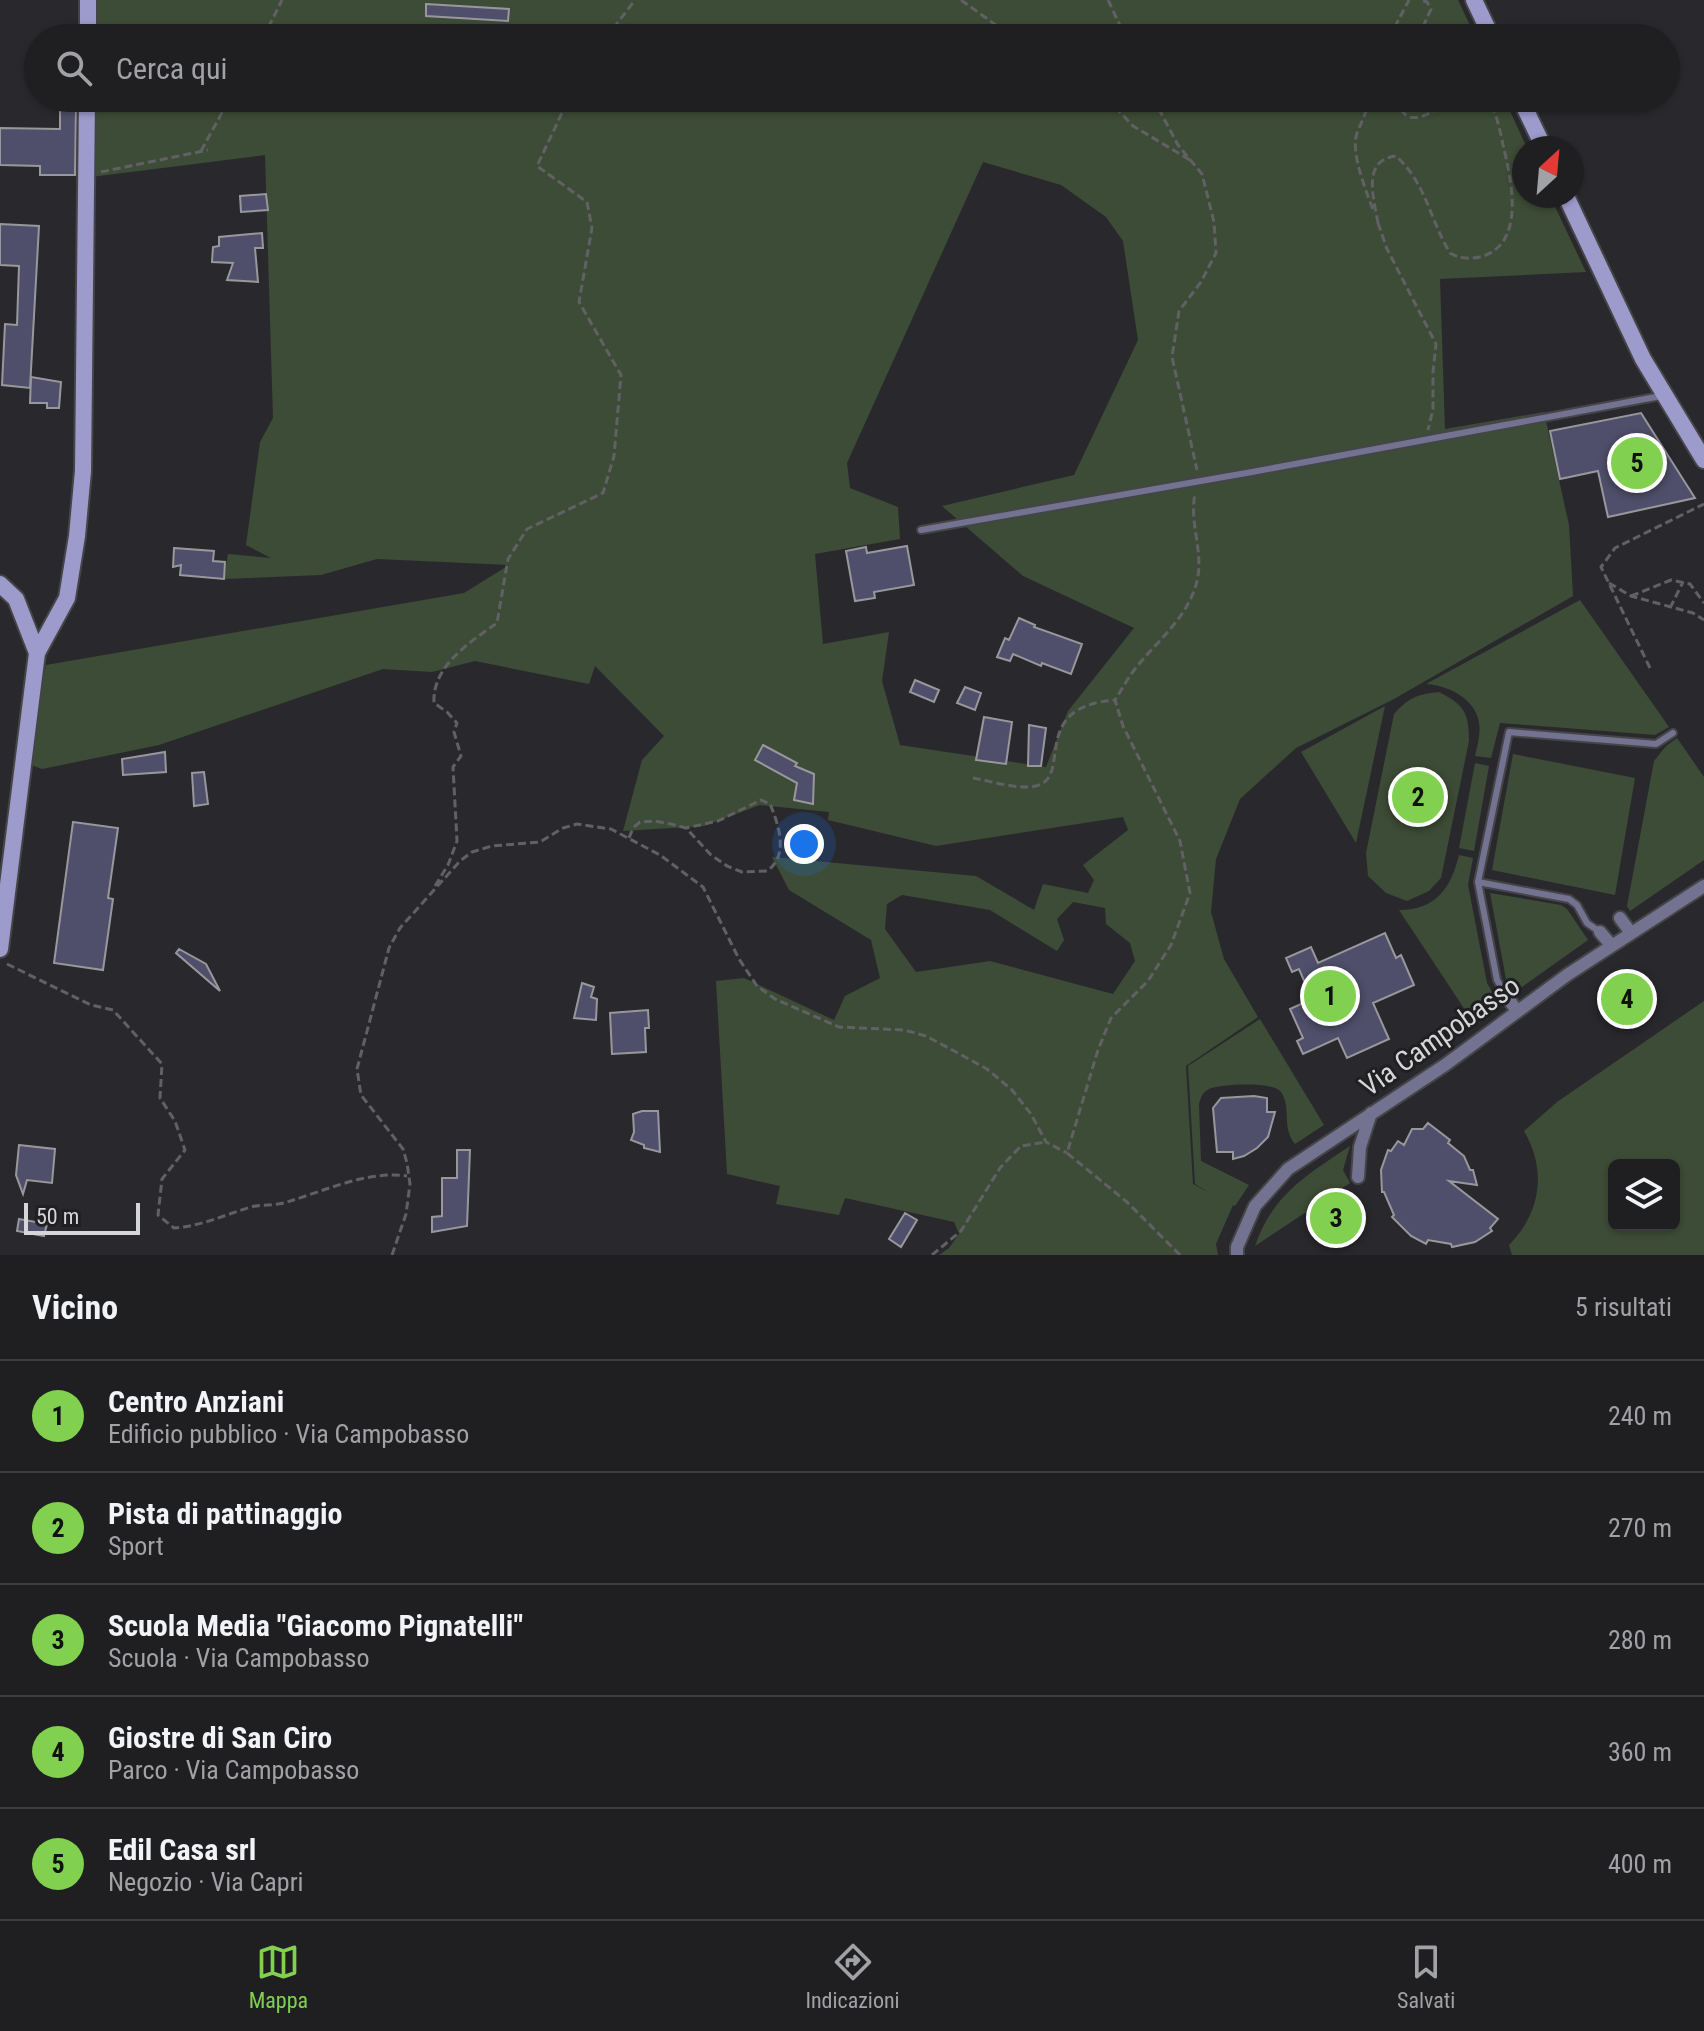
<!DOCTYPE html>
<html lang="it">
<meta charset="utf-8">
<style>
body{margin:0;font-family:"Roboto Condensed",sans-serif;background:#27272a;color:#f1f3f6}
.controls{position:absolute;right:24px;bottom:24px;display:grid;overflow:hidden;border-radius:12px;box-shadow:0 2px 6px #0004}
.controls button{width:72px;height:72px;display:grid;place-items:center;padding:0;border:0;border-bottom:2px solid #3c3d40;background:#1f1f22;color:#f1f3f6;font:40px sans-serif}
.compass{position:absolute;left:1512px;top:136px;width:72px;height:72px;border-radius:50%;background:#1f1f22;box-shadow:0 2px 6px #0004;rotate:26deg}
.scale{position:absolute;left:24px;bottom:20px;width:116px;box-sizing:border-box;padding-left:8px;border:4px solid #d5d6d8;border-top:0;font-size:22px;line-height:28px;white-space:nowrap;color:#d5d6d8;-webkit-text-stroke:6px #202023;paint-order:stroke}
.you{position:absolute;left:804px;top:844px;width:28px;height:28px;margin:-20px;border:6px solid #fff;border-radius:50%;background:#1a73e8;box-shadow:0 0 0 12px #1a73e833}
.badge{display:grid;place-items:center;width:52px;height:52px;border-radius:50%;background:#81d050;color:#111;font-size:26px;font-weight:700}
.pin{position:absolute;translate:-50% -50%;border:4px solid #fff;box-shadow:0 2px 8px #0006}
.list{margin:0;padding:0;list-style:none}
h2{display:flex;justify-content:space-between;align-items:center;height:104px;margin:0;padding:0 32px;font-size:34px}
h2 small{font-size:26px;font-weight:400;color:#a1a2a5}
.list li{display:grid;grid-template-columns:52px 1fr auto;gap:24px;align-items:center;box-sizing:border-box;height:112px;padding:0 32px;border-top:2px solid #3c3d40}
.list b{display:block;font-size:30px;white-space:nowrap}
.list p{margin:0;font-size:26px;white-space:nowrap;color:#a1a2a5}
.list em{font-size:26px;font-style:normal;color:#a1a2a5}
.icon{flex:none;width:44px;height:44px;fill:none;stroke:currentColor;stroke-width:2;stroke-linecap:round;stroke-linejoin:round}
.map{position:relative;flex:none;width:1704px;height:1255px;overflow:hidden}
.search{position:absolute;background:#1f1f22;box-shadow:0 2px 6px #0004;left:24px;right:24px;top:24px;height:88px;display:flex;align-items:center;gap:20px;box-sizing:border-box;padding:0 28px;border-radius:44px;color:#a1a2a5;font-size:30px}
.sheet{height:664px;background:#1f1f22}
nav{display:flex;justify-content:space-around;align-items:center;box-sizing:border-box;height:112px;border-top:2px solid #3c3d40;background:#1f1f22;font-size:22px;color:#a1a2a5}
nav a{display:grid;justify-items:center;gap:4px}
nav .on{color:#81d050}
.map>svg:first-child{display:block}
.green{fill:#3d4c36;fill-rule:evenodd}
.building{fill:#504f6b;stroke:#98989c;stroke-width:2}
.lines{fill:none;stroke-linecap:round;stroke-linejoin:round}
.lane-casing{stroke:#454548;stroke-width:10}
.street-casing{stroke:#454548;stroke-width:16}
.secondary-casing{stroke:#454548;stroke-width:20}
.path{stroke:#616165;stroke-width:3;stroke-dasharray:8 4;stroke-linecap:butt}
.lane{stroke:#737291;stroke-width:6}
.street{stroke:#737291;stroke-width:12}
.secondary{stroke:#9c9bcc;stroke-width:16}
.labels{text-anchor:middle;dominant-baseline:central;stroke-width:6;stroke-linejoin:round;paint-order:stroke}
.street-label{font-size:28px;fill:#d5d6d8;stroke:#202023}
</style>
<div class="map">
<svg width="1704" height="1255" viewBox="0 0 1704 1255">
<rect width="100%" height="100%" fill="#29292d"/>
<path class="green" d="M 93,0 L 1458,0 L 1476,38 L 92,38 Z
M 92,98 L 1504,98 L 1527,148 L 1524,148 L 1524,196 L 1550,196 L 1586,272 L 1440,279 L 1445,429 L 1544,412 L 1569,525 L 1573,596 L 1394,699 L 1296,748 L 1240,799 L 1216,859 L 1211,912 L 1224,959 L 1258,1017 L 1186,1066 L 1193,1184 L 1208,1192 L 1195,1184 L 1188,1066 L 1260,1019 L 1324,1125 L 1295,1144 C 1281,1127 1292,1108 1281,1092 C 1274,1081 1220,1084 1209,1089 C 1202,1093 1201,1097 1199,1104 L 1201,1161 L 1249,1185 L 1235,1206 L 1233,1205 L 1216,1244 L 1218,1255 L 939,1255 L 949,1248 L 959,1234 L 954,1222 L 845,1198 L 839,1215 L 776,1204 L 780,1186 L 727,1174 L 716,981 L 744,978 L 834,1020 L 845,996 L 880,978 L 871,940 L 789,890 L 772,857 L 976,876 L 1034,910 L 1043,884 L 1088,893 L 1094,880 L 1083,865 L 1128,830 L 1123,817 L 936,846 L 828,820 L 829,812 L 760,805 L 704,826 L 623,831 L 642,760 L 664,736 L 595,666 L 589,684 L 475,661 L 432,672 L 383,669 L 159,745 L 42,769 L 28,764 L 46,665 L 464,593 L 509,565 L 377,559 L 321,575 L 224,579 L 228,554 L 271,558 L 246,545 L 260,442 L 273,418 L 265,155 L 91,177 ZM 983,162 L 1061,185 L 1106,217 L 1123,241 L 1138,340 L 1074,475 L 942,506 L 1023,576 L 1134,628 L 1068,711 L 1046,767 L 900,745 L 882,681 L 889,632 L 823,644 L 815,554 L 900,539 L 898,507 L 850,488 L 847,463 ZM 902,895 L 990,910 L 1057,951 L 1064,940 L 1057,919 L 1073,902 L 1105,908 L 1106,924 L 1130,943 L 1135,961 L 1113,994 L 990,961 L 916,972 L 885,929 L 887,904 Z
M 1580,600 L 1669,727 L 1655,735 L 1500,723 L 1491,758 L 1475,756 C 1477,746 1481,734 1479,723 C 1476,699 1448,685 1426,684 Z
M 1439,692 C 1464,705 1469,712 1469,741 L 1441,878 L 1429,891 L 1407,901 L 1386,893 L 1368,876 L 1366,853 L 1394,714 C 1408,698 1418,694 1439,692 Z
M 1385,706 L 1356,843 L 1301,752 Z
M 1677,738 L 1704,777 L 1704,860 L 1630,911 L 1627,906 L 1654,761 L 1666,746 Z
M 1513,754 L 1635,778 L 1615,895 L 1492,870 Z
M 1475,763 L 1489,766 L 1474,851 L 1459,848 Z
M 1459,855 L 1473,858 L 1468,885 L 1487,983 L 1499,1003 L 1473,1022 L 1399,910 C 1436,910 1451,888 1459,855 Z
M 1490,893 L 1561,905 L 1567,909 L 1588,940 L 1515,992 L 1506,979 Z
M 1704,1001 L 1704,1255 L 1512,1255 L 1509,1245 C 1541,1213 1547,1170 1524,1131 L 1557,1102 ZM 1614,1165 L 1674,1165 L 1674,1225 L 1614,1225 Z
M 1350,1146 L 1343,1170 L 1350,1183 L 1255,1246 C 1273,1194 1307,1175 1350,1146 Z"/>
<path class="building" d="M 426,4 L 509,9 L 508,21 L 426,16 Z
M 60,106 L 76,106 L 75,175 L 40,175 L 40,166 L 0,165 L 0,128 L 60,129 Z
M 266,194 L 268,210 L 241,212 L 240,196 Z
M 0,224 L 39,226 L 30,388 L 2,385 L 5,324 L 17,325 L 19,266 L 0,265 Z
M 262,233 L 263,248 L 255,248 L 258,282 L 227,280 L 233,263 L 212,262 L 213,247 L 219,246 L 219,237 Z
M 31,377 L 61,382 L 59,408 L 47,408 L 47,403 L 30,403 Z
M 1641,413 L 1695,498 L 1608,517 L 1598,471 L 1560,479 L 1550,431 Z
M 907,546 L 914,585 L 874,592 L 875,598 L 855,601 L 846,551 L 866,547 L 867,553 Z
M 174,548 L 214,551 L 213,561 L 225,562 L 224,579 L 180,575 L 181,565 L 173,567 Z
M 1019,618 L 1035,625 L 1034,627 L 1082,644 L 1071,674 L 1042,663 L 1041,666 L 1013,654 L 1010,661 L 997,657 L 1005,638 L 1009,640 Z
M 915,680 L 939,690 L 934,702 L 910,692 Z
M 965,687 L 981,693 L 975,710 L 957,703 Z
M 984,717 L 1012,722 L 1006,764 L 976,760 Z
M 1029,725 L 1046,728 L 1041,766 L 1028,766 Z
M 763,745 L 797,763 L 795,766 L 814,774 L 813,804 L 794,800 L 797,783 L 755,760 Z
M 165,752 L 166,772 L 123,775 L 122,759 Z
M 204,772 L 208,804 L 194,806 L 192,773 Z
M 73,822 L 118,828 L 108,898 L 113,899 L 103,970 L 54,963 Z
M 1385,933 L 1396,958 L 1401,955 L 1414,985 L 1373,1003 L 1389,1039 L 1347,1058 L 1338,1038 L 1303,1054 L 1297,1041 L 1303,1038 L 1290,1009 L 1312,999 L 1299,969 L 1292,972 L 1286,958 L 1311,947 L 1318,963 Z
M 179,949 L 206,964 L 220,991 L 176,953 Z
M 582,983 L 594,987 L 591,997 L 597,999 L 596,1020 L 574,1018 Z
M 648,1010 L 649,1028 L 645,1028 L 646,1052 L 612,1054 L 610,1013 Z
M 1254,1096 L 1267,1098 L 1267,1112 L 1275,1112 L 1268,1137 L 1257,1148 L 1244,1156 L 1233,1159 L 1233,1152 L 1217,1152 L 1213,1108 L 1221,1098 Z
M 642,1111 L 658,1111 L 660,1152 L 644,1148 L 644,1145 L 631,1140 L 634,1132 L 633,1114 Z
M 1428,1123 L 1450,1140 L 1448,1143 L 1464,1156 L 1470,1170 L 1473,1170 L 1477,1185 L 1449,1181 L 1498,1219 L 1490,1228 L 1492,1231 L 1475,1242 L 1452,1247 L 1451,1244 L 1428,1240 L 1426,1244 L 1411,1236 L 1392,1217 L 1394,1215 L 1384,1192 L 1382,1192 L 1381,1170 L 1388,1150 L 1391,1151 L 1398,1141 L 1404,1145 L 1412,1129 L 1423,1129 Z
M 19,1145 L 55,1149 L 52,1183 L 27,1180 L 23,1194 L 16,1175 Z
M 457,1150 L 470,1150 L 467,1226 L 432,1232 L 432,1217 L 442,1216 L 442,1178 L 457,1178 Z
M 905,1213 L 917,1220 L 901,1247 L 889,1239 Z
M 19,1219 L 47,1224 L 44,1236 L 17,1231 Z"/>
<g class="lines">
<g class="lane-casing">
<path id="lane" d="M 921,530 L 1252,472 L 1661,396
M 1478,882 L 1569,899 L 1577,905 L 1587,923 L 1600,932
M 1507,997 L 1497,980 L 1478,882 L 1509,732 L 1656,744 L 1673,733"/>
</g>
<g class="street-casing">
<path id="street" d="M 1620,918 L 1631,933
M 1600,932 L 1612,946
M 1507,997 L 1517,1011
M 1358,1177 L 1360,1147 L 1371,1113
M 1237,1255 L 1237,1247 L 1255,1206 L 1288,1169 L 1445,1065 L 1567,975 L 1704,886"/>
</g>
<g class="secondary-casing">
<path id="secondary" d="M 1474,0 L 1492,38
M 88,38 L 88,0
M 1520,98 L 1544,148
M 1566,196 L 1643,359 L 1704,460
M 0,584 L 16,599 L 37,653 L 0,949
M 37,653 L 67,598 L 77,536 L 83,471 L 87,98"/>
</g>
<path class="path" d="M 961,0 L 1014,38
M 1108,0 L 1126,38
M 263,38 L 282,0
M 606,38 L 635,0
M 1115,38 L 1120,27
M 1389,38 L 1409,0
M 1418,38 L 1431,9 L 1427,2 L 1420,0
M 1107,98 L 1133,126 L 1190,160
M 1153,98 L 1178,145 L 1202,174 L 1214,222 L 1216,253 L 1201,282 L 1179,311 L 1172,357 L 1197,470
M 1370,98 C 1367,111 1362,121 1357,133 C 1350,154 1367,192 1374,213
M 1398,98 C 1403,136 1437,109 1454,98
M 201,151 L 230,98
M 101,172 L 208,150
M 1378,223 C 1374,199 1361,160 1396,156 C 1426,183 1430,220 1450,253 C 1460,259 1469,259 1480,257 C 1527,245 1511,178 1503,145 C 1500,130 1496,110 1487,98
M 1378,223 L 1387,249 L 1436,344 L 1433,372 L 1433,409 L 1428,430
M 1609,583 L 1631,596 L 1693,613 L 1704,620
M 1631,596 L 1671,580 L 1690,584 L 1704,603
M 1670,608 L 1683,582
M 1650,668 L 1601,567 L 1615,548 L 1704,504
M 973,778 C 991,781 1018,790 1036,786 C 1074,777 1027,707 1115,700
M 629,838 L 633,828 L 640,822 L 655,821 L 671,824 L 686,828 L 711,855 L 727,866 L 742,872 L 767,871 C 789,856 779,825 770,804 L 761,800 L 718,821 L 686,828
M 435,886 L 448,865 L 457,841 L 453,767 L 461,756 L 454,732 L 457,723 L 447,712 L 434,703 C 432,666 470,642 497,623 L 508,559 L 527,529 L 603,493 L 614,456 L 621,375 L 579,302 L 592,228 L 587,202 L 537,166 L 569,98
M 7,964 L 91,1005 L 113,1010 L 162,1064 L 160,1098 L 175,1121 L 185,1150 L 162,1179 L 158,1215 L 174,1228 C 202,1226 224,1215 251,1207 C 263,1204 276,1206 287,1202 C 324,1191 369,1170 407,1176
M 392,1255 L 406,1214 L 410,1184 L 407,1163 L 403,1149 L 361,1095 L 357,1069 L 389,948 L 400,928 L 460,861 L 472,852 L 492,846 L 540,842 L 563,828 L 577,824 L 611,829 L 660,855 L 703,887 L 739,959 L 757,986 L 775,999 L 839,1027 L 904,1030 L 926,1036 L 956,1052 L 987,1069 L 1012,1090 L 1031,1114 L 1046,1142 L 1067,1153
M 932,1255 L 961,1231 L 1000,1168 L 1021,1146 L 1046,1142
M 1180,1255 L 1127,1202 L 1067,1153 L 1098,1050 L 1111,1018 L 1148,981 L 1171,945 L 1190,893 L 1180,841 L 1123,726 L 1115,700 C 1121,691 1126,681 1132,673 C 1154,643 1188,619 1197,581 C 1204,552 1189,523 1195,494"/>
<use href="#lane" class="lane"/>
<use href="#street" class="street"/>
<use href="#secondary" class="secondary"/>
</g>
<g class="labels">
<g class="street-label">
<text transform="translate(1440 1036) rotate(-35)">Via Campobasso</text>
</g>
</g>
</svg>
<div class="controls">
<button><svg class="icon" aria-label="layers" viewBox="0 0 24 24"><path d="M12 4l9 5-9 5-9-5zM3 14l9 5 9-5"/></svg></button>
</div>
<svg class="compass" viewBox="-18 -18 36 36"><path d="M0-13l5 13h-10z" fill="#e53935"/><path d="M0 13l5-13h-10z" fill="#a1a2a5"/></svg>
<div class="scale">50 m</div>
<div class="you"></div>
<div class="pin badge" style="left:1330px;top:996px">1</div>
<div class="pin badge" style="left:1418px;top:797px">2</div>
<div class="pin badge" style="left:1336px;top:1218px">3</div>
<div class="pin badge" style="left:1627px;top:999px">4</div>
<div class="pin badge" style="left:1637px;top:463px">5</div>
<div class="search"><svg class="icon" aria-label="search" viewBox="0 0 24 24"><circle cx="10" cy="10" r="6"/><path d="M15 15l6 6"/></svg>Cerca qui</div>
</div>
<section class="sheet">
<h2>Vicino<small>5 risultati</small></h2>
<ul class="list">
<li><span class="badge">1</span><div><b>Centro Anziani</b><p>Edificio pubblico · Via Campobasso</p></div><em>240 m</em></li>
<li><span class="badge">2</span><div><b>Pista di pattinaggio</b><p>Sport</p></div><em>270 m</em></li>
<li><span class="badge">3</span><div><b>Scuola Media &quot;Giacomo Pignatelli&quot;</b><p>Scuola · Via Campobasso</p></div><em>280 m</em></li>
<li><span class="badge">4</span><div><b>Giostre di San Ciro</b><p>Parco · Via Campobasso</p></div><em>360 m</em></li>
<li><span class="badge">5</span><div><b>Edil Casa srl</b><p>Negozio · Via Capri</p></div><em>400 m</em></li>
</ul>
</section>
<nav>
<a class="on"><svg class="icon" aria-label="map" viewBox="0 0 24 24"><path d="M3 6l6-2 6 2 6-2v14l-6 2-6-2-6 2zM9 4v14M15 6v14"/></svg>Mappa</a>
<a><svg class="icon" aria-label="directions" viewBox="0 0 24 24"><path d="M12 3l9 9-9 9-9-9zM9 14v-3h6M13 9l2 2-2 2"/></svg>Indicazioni</a>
<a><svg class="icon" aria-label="saved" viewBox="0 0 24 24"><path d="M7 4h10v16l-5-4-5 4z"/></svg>Salvati</a>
</nav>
